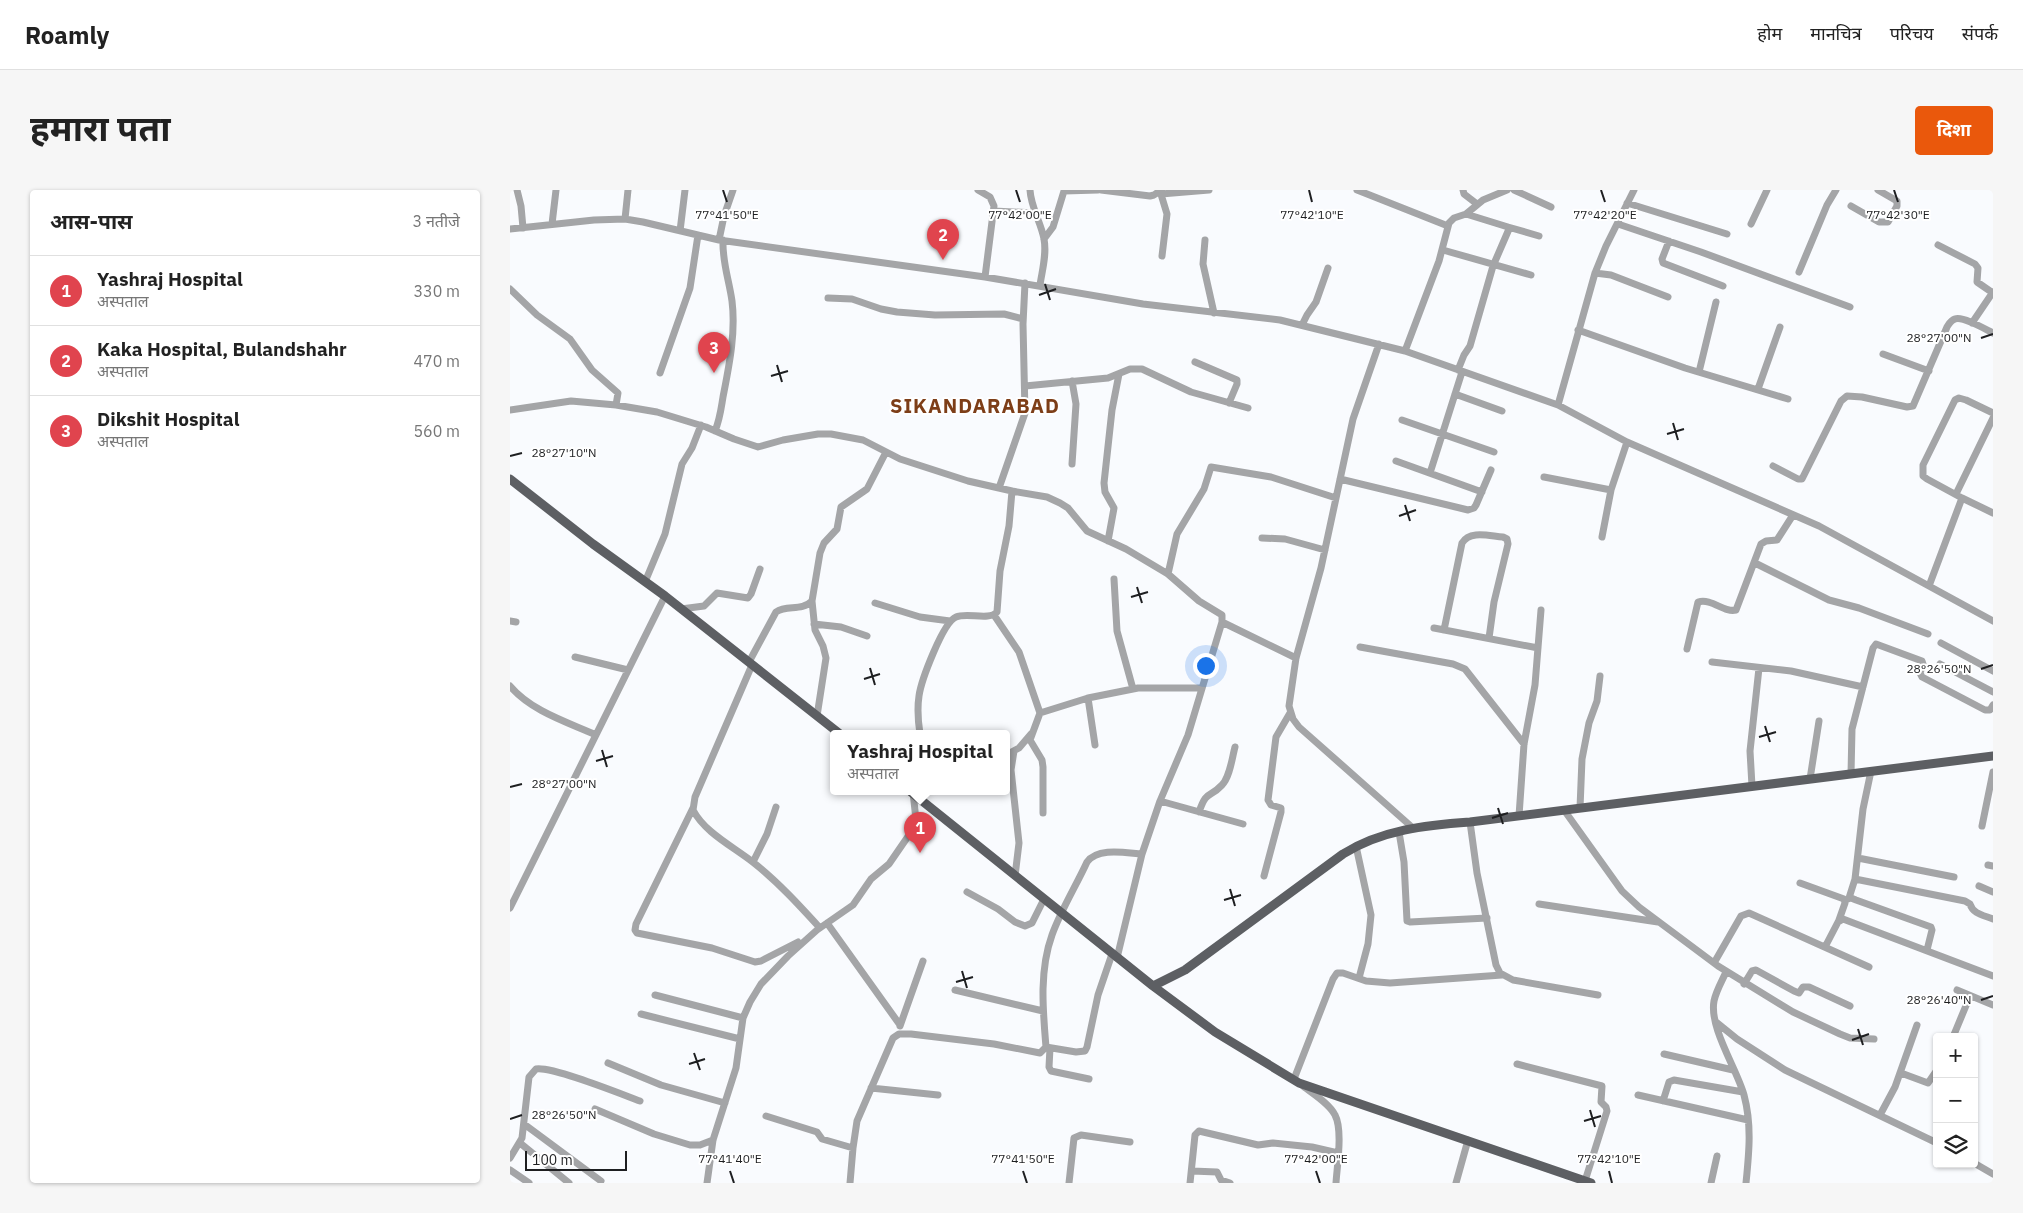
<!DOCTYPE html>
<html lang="hi">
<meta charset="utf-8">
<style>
body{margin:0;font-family:"IBM Plex Sans","Noto Sans Devanagari",sans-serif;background:#f6f6f6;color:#222}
.controls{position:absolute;right:15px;bottom:15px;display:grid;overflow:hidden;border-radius:5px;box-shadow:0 1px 4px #0004}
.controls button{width:45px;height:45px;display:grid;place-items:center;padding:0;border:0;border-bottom:1px solid #e0e0e0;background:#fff;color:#222;font:25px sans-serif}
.scale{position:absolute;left:15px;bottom:12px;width:102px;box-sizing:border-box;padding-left:5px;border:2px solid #1e1f21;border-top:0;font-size:14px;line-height:18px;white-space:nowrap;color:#1e1f21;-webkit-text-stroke:4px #fff;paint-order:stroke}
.you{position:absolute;left:695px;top:475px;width:18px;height:18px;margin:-12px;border:4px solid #fff;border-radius:50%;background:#1a73e8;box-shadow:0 0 0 8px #1a73e833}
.badge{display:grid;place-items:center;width:32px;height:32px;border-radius:50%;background:#ea580c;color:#fff;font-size:16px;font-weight:700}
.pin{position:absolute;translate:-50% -41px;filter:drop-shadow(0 1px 2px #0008)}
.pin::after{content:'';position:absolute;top:26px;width:18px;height:15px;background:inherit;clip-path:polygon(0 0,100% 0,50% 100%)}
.popup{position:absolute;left:320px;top:540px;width:180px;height:65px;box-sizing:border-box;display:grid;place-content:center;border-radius:5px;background:#fff;filter:drop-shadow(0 1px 4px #0005);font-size:16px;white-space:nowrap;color:#767676}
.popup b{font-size:19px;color:#222}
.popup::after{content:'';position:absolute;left:50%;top:100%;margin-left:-10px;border:10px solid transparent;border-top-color:#fff}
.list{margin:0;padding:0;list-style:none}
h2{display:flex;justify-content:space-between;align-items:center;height:65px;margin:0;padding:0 20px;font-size:21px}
h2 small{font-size:16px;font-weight:400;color:#767676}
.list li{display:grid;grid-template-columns:32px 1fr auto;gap:15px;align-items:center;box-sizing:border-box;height:70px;padding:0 20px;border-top:1px solid #e0e0e0}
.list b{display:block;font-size:19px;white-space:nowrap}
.list p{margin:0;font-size:16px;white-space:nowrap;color:#767676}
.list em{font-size:16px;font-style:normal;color:#767676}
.icon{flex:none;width:28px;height:28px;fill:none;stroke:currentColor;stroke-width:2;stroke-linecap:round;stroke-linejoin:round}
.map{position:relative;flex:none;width:1483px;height:993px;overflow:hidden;border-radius:5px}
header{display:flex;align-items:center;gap:30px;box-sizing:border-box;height:70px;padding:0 25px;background:#fff;border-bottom:1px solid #e0e0e0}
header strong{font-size:24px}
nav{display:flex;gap:28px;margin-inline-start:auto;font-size:18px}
.intro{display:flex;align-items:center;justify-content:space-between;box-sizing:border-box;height:120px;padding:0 30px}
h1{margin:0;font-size:35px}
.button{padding:12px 22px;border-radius:5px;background:#ea580c;color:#fff;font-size:18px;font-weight:700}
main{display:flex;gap:30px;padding:0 30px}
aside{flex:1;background:#fff;border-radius:5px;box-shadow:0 1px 4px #0004}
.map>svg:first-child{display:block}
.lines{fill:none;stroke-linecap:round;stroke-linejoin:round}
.minor{stroke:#a4a5a7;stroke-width:7}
.major{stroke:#5d5f63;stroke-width:9}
.ticks{fill:none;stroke:#1e1f21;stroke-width:2}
.labels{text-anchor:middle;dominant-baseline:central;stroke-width:4;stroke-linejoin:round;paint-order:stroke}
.district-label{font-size:20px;font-weight:bold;letter-spacing:1px;fill:#7d3e18;stroke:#fff}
.ticks-label{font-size:12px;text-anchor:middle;fill:#1e1f21;stroke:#fff;stroke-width:4;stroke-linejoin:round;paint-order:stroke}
</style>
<header>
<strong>Roamly</strong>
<nav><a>होम</a><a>मानचित्र</a><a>परिचय</a><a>संपर्क</a></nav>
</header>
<div class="intro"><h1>हमारा पता</h1><a class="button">दिशा</a></div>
<main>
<aside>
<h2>आस-पास<small>3 नतीजे</small></h2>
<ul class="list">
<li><span class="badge" style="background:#e0444e">1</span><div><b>Yashraj Hospital</b><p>अस्पताल</p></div><em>330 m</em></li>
<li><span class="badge" style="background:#e0444e">2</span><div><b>Kaka Hospital, Bulandshahr</b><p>अस्पताल</p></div><em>470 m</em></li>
<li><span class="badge" style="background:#e0444e">3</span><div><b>Dikshit Hospital</b><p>अस्पताल</p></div><em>560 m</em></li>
</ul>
</aside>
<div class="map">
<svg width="1483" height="993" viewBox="0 0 1483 993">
<rect width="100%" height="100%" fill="#f9fbfe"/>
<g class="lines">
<path class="minor" d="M 7,0 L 11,16 L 13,38
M 468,0 L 480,7 L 484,16 L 475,87
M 520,0 C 521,18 531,32 534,49 C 537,64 532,81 530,95
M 591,0 L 640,6 L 644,5 L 651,0
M 847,0 L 938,36
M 953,0 L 954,4 L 967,14
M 1004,0 L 1041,17
M 650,1 L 657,24 L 652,66
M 651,4 L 699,0
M 1117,13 L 1217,44
M 1341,16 L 1369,32 L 1378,32 L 1387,16 L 1387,11 L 1368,0
M 484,21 L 525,23
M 115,29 L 118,0
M 42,34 L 46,0
M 1108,34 L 1191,62 L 1340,117
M 1241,34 L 1257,0
M 998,37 L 1029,46
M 0,39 L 84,30 L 115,29 L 133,32 L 209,50 L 475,87 L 633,114 L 770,130 L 895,161 L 1048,215 L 1117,252 L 1309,336 L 1483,431
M 170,41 L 175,0
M 534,49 L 543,37 L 554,1 L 588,0
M 209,50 L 214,26 L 223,0
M 695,50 L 693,74 L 704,123
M 1159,51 L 1152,69 L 1153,73 L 1213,96
M 1428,55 L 1465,74 L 1468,78 L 1467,92 L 1483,103
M 933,60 L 1021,85
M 1289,82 L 1317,15 L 1326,0
M 1085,83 L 1101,85 L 1158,107
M 0,99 L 27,125 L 60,149 L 82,180 L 108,203 L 106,215
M 318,108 L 342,109 L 371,119 L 387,122 L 425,125 L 494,124 L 513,129
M 1462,133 L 1483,102
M 792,135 L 797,125 L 806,112 L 818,78
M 1068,140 L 1175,178 L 1278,209
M 869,154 L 843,229 L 811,378 L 786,468 L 779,516 L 783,529 L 789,537 L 903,638
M 895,161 L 929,71 L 939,33 L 944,28 L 956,24 L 973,10 L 997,0
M 1373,164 L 1419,181
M 685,172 L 727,190 L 727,194 L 719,213
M 948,180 L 954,165 L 960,156 L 983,76 L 999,39 L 998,37 L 956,24
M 1189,182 L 1206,112
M 150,183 L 180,98 L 188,45
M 515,196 L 598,188 L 620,179 L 632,179 L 681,202 L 738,218
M 1248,199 L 1270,137
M 945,204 L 992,221
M 1048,215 L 1085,83 L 1096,56 L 1124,0
M 0,220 L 61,211 L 106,215 L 147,222 L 196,237 L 224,249 L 248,257 L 273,250 L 308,244 L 321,244 L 353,250 L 390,269 L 458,291 L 502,301
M 892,230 L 984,262
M 205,241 C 210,229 211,219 213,207 C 219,176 226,143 222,111 C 219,90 212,71 213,50
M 886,271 L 972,302
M 562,274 L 566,214 L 562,191
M 1263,276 L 1288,289 L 1292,289 L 1331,211 L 1337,206 L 1352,207 L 1397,217 L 1403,216 L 1437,137 C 1439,134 1441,130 1445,129 C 1453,126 1475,139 1483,143
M 920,283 L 952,182
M 1034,287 L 1101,300
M 830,289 L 958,320 L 964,318 L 966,315 L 981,280
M 489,298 L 515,223 L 513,134 L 515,93
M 1446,304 L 1483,228
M 1452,308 L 1483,323
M 1092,347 L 1101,300 L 1117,252
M 752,348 L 775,349 L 815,360
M 598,351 L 604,318 L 595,302 L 594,293 L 602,220 L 609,184
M 1245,373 L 1319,410 L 1349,418 L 1418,444
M 658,384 L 667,344 L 694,299 L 701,277 L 761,287 L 826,308
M 604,389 L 607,441 L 623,499
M 135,392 L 155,344 L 172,274 L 182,258 L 191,235
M 1419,396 L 1452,308 L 1417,289 L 1413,286 L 1413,275 L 1445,210 L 1449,208 L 1456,210 L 1483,223
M 302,411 L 305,440 L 313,456 L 316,468 L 307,526
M 365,413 L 410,427 L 440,431
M 171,419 L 194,416 L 207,403 L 238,408 L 241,404 L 250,379
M 484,425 L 509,462 L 530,523 L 578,508 L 628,498 L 692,498
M 0,431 L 6,432
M 304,434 L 331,437 L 357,446
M 924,438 L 1028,458
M 934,440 L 952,353 C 960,340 979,346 993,347 L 997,349 L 998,354 L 984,412 L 979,448
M 1431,453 L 1483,481
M 850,457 L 943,474 L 955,479 L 1014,554
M 1177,459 L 1188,412 C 1202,408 1214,423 1226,420 L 1251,354 L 1256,351 L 1267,350 L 1283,325
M 65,467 L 118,480
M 239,472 L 266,422 C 277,414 291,422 302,411 L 310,363 L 314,353 L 327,339 L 331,317 L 357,299 L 376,262
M 1202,472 L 1281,481 L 1353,497
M 1430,474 L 1483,502
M 242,475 L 185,607 L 183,620 C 195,643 224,657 244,673 C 268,692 289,715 310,738
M 0,496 C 21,521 57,532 86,545
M 578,508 L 585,555
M 530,523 L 520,550 L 532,570 L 533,577 L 533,623
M 410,544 C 408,531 407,519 409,506 C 411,491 433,432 446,427 C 457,422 479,431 487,422 L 490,381 L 499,336 L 502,301 L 537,307 L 550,313 L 558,318 L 577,341 L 616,359 L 658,384 L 689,411 L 712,425 L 712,432
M 504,561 L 501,580 L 509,653 L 505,686
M 496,565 L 509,558 L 521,544
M 1341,584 L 1342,539 L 1363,458 L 1366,454 L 1412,471 L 1413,474 L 1410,483 L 1412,487 L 1475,520 L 1480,520 L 1483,515
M 1300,589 L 1309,531
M 1242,596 L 1240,561 L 1249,478
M 650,611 L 733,634
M 183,618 L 126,734 L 125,740 L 127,743 L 202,758 L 245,772 L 251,771 L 288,752
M 1070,618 L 1072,569 L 1079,533 L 1087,511 L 1090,486
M 1054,620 L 1112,701 L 1129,717 L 1208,776 L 1283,822 L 1330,844 L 1340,848 L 1364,849
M 689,622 C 697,599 699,609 712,595 C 720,587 722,568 725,557
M 1009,626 L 1014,554 L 1025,495 L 1031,420
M 960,632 L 967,683 L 986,775 L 990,783 L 1003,790 L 1088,805
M 1472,636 L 1483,582
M 889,642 L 894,672 L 897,731 L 900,732 L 977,728
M 846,656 L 861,725 L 858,754 L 849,788
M 1348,668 L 1444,687
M 243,672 L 257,644 L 266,617
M 1478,675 L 1483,676
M 754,686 L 771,622 L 771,618 L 761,615 L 758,610 L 766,547 L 780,523
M 1345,689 L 1455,711 L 1460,714 C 1463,724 1473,725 1483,729
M 1290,693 L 1334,709 L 1335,713 L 1329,730
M 1469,696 L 1483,702
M 457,702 L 488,719 L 505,732 L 515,736 L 522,733 L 534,709
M 1339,708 L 1345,689 L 1353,619 L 1361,581
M 1335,710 L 1341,708 L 1346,710 L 1421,737 L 1422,740 L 1417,760
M 1029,714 L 1148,732
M 0,718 L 155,406
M 317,733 L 390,835
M 1315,757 L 1328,732 L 1333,729 L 1483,786
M 607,768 L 632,664 L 650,611 L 678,545 L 712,432 L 786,468
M 1204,773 L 1231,726 L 1239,723 L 1359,777
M 1216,782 C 1212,791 1206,801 1204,811 C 1199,838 1227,879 1234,905 C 1242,935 1239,963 1236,993
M 1234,794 L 1242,781 L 1246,780 L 1284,801 L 1289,803 L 1293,797 L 1299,797 L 1340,816
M 445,800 L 533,821
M 1447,800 L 1483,815
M 145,805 L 233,828
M 131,824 L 230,849
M 1206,832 L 1227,849 L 1275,880 L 1427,953
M 390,836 L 413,771
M 1443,847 L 1460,806
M 536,857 L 566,862 L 575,861 L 577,857 L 588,805 L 602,764
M 540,858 L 539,877 L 541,881 L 579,889
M 1154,864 L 1223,880
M 98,873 L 151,895 L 215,913
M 1007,874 L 1092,896 L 1091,912 L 1096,917 L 1097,921 L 1075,991
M 1391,883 L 1418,893 L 1427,880
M 784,889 L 823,789 L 827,783 L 833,783 L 856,791 L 880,793 L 992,785
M 793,896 C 803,904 819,913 825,925 C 833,940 827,976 826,993
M 361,898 L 428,905
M 1128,905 L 1238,930
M 1153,911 L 1159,892 L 1164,890 L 1233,902
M 85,919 L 144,944 L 180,955 L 190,955 L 203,950
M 1370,925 L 1385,897 L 1407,835
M 256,926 L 307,942 L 312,949 L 343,958
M 14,934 L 91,991
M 10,953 L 59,993
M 0,968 L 12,948 L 19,887 L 26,879 C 42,876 111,904 130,911
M 1464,973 L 1483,984
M 0,980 L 19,993
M 682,981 L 707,982 L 711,990 L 720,993
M 197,993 L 203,950 L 226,878 L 233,828 L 240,812 L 251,794 L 278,766 L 307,740 L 343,715 L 361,689 L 379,674 L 399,645 L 406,630 L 403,602
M 340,993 L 343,958 L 347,931 L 383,848 L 389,844 L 401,844 L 484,854 L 530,863 L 536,857 C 533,821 529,781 542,745 C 551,720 566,696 577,672 C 588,657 616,663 632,664
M 559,993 L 564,948 L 571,945 L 620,952
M 680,993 L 685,945 L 689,941 L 748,955 L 763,953 L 802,957 L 828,963
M 946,993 L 958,950
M 1201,993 L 1207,966"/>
<path class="major" d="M 0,289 L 83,354 L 155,406 L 330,544
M 401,602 L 643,796 L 675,780 L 833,664 C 871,640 916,635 960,632 L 1483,566
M 643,796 L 705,842 L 789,893 L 1081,993"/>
</g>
<path class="ticks" d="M 213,0 L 217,12M 506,0 L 510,12M 799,0 L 802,12M 1091,0 L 1095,12M 1384,0 L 1388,12M 535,94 L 540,110M 529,105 L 546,99M 1471,148 L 1483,144M 267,175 L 272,192M 261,186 L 278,181M 1163,233 L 1168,250M 1157,244 L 1174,239M 0,266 L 12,263M 895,315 L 900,331M 889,326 L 906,320M 627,397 L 632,413M 621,407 L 638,402M 360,478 L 365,495M 1471,479 L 1483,475M 354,489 L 370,484M 1255,536 L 1260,552M 1249,547 L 1266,542M 92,560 L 97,577M 86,571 L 103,566M 0,597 L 12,594M 988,618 L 993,634M 982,628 L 998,623M 720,699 L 725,716M 714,710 L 731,705M 452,781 L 457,798M 446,792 L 463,787M 1471,810 L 1483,806M 1348,839 L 1353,855M 1342,850 L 1359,844M 184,863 L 190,880M 179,874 L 195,869M 1080,920 L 1085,937M 0,929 L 12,925M 1074,931 L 1091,926M 220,981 L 224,993M 513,981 L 517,993M 806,981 L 810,993M 1099,981 L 1102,993"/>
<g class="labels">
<g class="district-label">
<text x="465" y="215">SIKANDARABAD</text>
</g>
</g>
<g class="ticks-label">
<text x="217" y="29">77°41'50"E</text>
<text x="510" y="29">77°42'00"E</text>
<text x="802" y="29">77°42'10"E</text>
<text x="1095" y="29">77°42'20"E</text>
<text x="1388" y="29">77°42'30"E</text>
<text x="1429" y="152">28°27'00"N</text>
<text x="54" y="267">28°27'10"N</text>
<text x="1429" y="483">28°26'50"N</text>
<text x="54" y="598">28°27'00"N</text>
<text x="1429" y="814">28°26'40"N</text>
<text x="54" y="929">28°26'50"N</text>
<text x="220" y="973">77°41'40"E</text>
<text x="513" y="973">77°41'50"E</text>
<text x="806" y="973">77°42'00"E</text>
<text x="1099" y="973">77°42'10"E</text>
</g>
</svg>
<div class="controls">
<button>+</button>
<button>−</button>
<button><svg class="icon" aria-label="layers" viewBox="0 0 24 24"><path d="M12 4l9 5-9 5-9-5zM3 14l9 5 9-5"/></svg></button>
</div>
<div class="scale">100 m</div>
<div class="you"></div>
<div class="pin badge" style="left:410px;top:663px;background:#e0444e">1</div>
<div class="popup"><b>Yashraj Hospital</b>अस्पताल</div>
<div class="pin badge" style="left:433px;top:70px;background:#e0444e">2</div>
<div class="pin badge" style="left:204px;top:183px;background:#e0444e">3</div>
</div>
</main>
